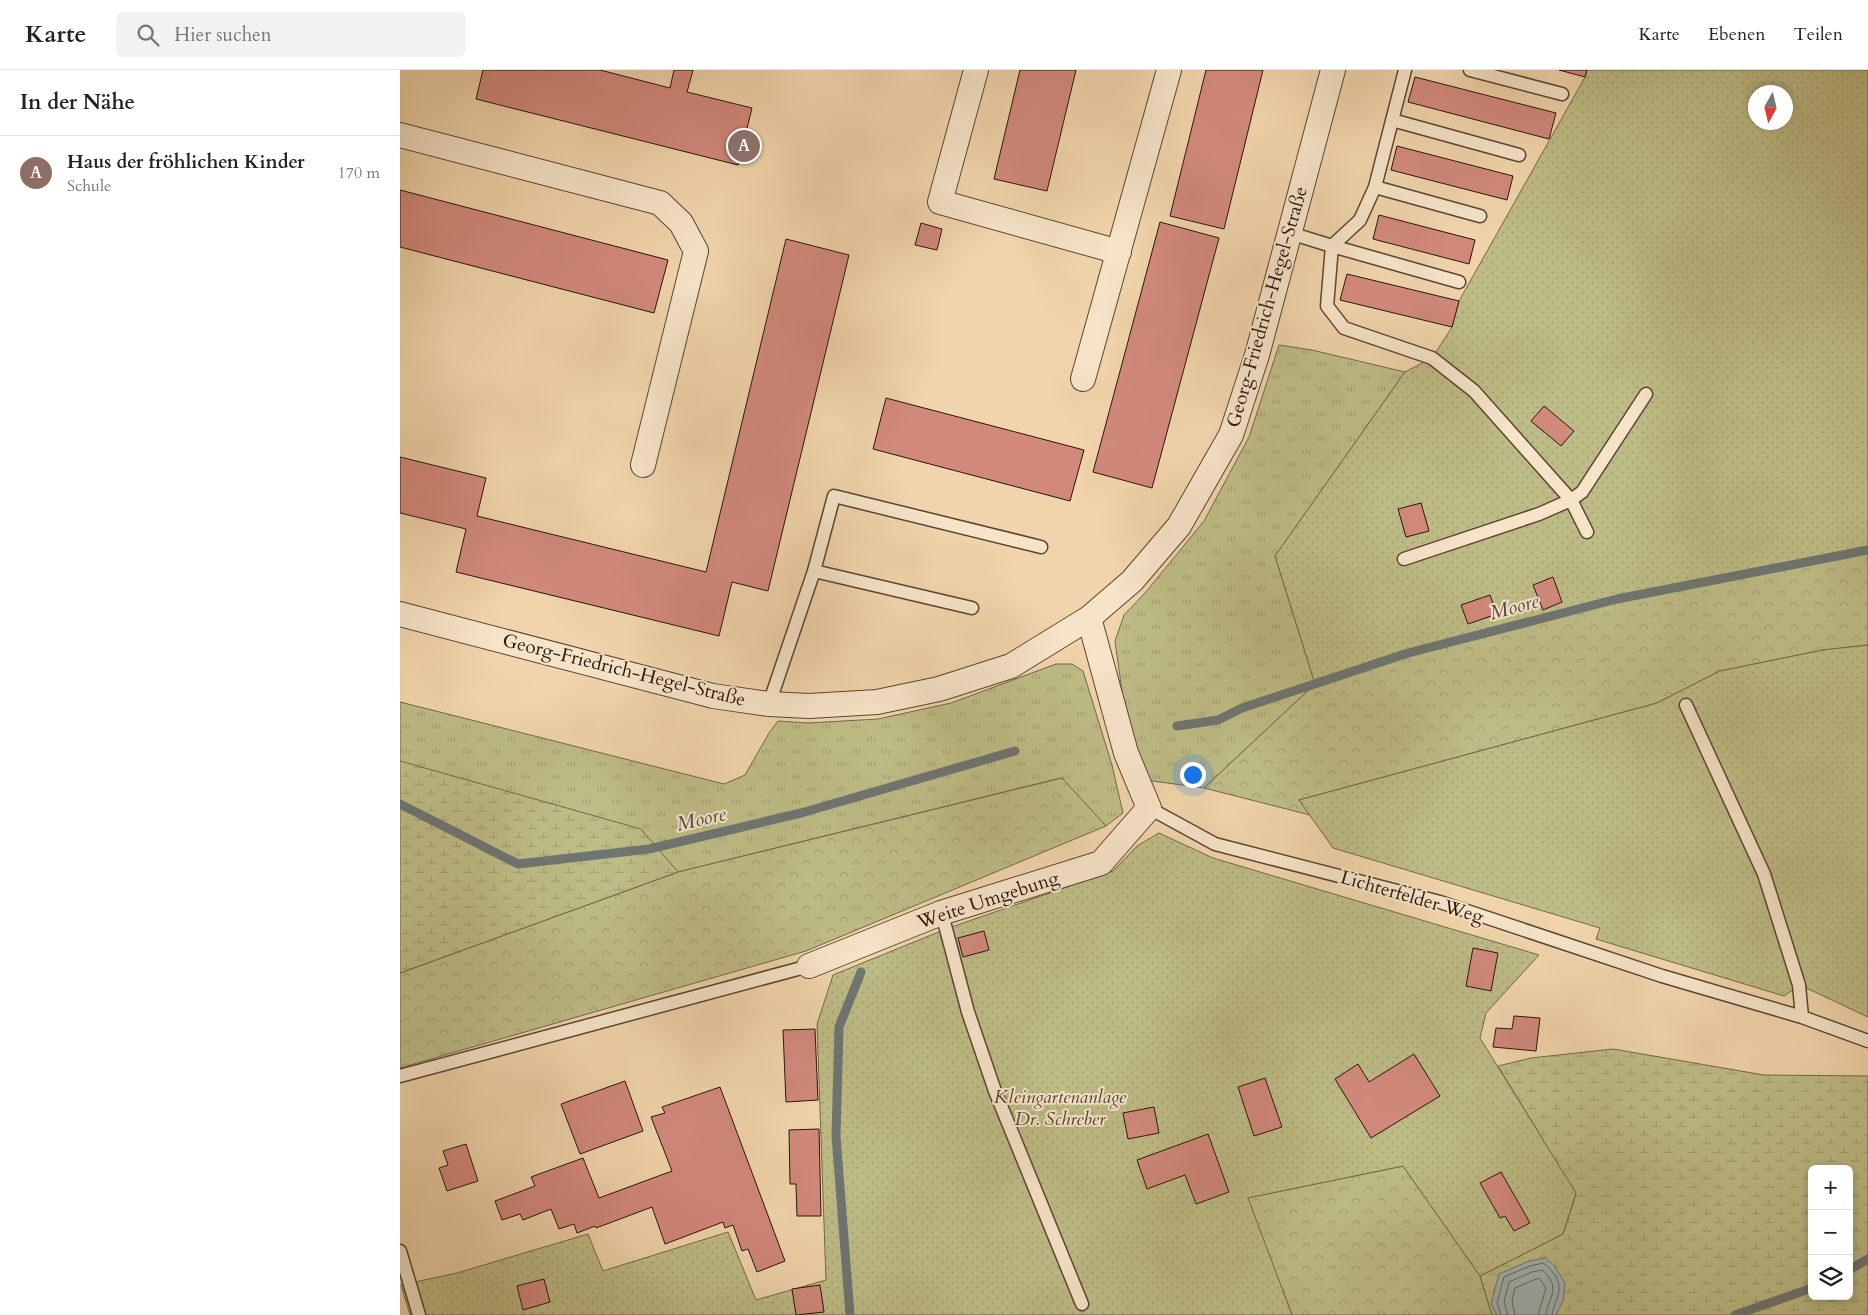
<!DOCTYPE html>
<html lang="de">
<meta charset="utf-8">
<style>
body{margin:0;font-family:Cardo,serif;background:#f2f2f2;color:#222}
.controls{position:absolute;right:15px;bottom:15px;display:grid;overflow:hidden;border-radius:8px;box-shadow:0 2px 8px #0003}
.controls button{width:45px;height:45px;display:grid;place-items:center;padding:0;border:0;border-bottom:1px solid #e0e0e0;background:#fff;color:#222;font:25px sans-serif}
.compass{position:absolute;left:1348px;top:15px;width:45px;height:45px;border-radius:50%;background:#fff;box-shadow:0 2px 8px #0003;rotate:188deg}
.you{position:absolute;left:792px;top:704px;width:18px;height:18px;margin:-12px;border:4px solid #fff;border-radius:50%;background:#1a73e8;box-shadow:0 0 0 8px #1a73e833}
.badge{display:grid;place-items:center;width:32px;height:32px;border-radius:50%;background:#1a73e8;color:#fff;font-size:16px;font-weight:700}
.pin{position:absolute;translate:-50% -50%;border:2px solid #fff;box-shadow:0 1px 5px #0006}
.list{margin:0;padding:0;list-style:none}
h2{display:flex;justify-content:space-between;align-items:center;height:65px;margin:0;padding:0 20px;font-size:21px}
h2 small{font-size:16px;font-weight:400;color:#767676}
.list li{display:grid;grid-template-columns:32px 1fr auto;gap:15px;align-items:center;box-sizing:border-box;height:75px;padding:0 20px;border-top:1px solid #e0e0e0}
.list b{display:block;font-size:19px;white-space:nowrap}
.list p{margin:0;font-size:16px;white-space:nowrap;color:#767676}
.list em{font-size:16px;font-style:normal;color:#767676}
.icon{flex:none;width:28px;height:28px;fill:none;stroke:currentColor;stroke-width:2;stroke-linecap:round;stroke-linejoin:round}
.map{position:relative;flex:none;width:1468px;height:1245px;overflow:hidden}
header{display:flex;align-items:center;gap:30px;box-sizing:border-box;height:70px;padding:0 25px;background:#fff;border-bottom:1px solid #e0e0e0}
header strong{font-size:24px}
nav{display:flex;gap:28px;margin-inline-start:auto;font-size:18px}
.search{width:350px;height:45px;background:#f2f2f2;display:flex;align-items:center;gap:12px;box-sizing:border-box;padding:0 18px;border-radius:8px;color:#767676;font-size:19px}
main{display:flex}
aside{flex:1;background:#fff}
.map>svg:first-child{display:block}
.grass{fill:url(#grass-tufts);stroke:#72684a}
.forest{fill:url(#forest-crowns);stroke:#72684a}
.wetland{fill:url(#wetland-marsh);stroke:#72684a;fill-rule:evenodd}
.garden{fill:url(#garden-dots);stroke:#72684a;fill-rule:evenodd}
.water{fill:#9fb5b5;stroke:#6f7572}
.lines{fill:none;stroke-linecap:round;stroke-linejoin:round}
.shore{stroke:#636561;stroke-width:1}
.stream{stroke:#6f7572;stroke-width:9}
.building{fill:#d2897c;stroke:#27150d}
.service-casing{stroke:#5a4534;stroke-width:15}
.minor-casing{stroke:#5a4534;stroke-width:26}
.service{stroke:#f6e3c8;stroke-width:12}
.minor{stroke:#f6e3c8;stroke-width:24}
.labels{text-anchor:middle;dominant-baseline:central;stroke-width:4;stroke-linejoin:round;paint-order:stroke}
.street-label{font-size:19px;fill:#27150d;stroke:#f6e3c8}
.park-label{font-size:19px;font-style:italic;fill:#544731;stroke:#f6e3c8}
.water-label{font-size:20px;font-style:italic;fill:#514d48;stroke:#f6e3c8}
</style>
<header>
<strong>Karte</strong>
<div class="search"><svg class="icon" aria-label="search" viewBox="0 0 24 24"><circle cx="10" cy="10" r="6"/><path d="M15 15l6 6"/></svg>Hier suchen</div>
<nav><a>Karte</a><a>Ebenen</a><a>Teilen</a></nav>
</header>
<main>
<aside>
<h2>In der Nähe<small></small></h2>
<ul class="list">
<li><span class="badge" style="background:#8d6e63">A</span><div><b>Haus der fröhlichen Kinder</b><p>Schule</p></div><em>170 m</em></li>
</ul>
</aside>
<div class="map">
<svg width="1468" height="1245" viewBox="0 0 1468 1245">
<defs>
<pattern id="grass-tufts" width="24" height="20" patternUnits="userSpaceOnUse" patternTransform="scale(1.25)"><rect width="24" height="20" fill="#bebc86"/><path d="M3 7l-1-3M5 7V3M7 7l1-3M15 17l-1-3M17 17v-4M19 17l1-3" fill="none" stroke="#a3a172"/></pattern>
<pattern id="forest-crowns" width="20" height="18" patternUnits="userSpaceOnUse" patternTransform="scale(1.25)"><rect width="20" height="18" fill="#bebc86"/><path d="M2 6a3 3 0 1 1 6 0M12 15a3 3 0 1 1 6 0" fill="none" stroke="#a3a172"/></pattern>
<pattern id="wetland-marsh" width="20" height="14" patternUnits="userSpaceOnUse" patternTransform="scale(1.25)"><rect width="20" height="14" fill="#bebc86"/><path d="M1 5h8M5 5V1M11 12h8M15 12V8" fill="none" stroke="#a3a172"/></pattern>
<pattern id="garden-dots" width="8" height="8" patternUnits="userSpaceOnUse" patternTransform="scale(1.25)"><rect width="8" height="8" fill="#bebc86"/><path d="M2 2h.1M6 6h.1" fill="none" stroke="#a3a172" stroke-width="1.8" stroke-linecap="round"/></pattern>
</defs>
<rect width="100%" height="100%" fill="#f1d4ab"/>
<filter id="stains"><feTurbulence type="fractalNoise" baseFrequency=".004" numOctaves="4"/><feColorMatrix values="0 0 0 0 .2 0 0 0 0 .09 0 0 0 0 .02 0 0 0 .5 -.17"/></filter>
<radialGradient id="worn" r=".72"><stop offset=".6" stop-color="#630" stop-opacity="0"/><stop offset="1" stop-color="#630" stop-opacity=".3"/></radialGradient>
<path class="grass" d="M 879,275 L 912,280 L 1005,302 L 875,486 L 915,614 L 804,718 L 745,710 L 724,636 L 715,571 L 724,545 L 745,523 L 804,451 L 849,367 Z
M 656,594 L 672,594 L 683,601 L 712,695 L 723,743 L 706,756 L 661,708 L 278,802 L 0,903 L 0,632 L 324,714 L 345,705 L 369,663 L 378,651 L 408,653 L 478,649 L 551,633 Z"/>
<path class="forest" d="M 1468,480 L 1468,575 L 1423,580 L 1320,601 L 1257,633 L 899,730 L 910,745 L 804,718 L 915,614 L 1008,583 L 1217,529 Z
M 662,708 L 706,756 L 406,881 L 0,998 L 0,903 L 278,802 Z
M 1003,1096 L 1080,1206 L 1092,1245 L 892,1245 L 847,1128 Z"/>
<path class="wetland" d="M 0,691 L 241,759 L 278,802 L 0,903 Z
M 1213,979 L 1364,1005 L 1468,1006 L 1468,1245 L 1092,1245 L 1080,1206 L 1163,1164 L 1176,1124 L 1098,996 L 1131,988 ZM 1412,1099 L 1449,1099 L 1449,1226 L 1412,1226 Z"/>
<path class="garden" d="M 1187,0 L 1468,0 L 1468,480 L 1217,529 L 1008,583 L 915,614 L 875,486 L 1005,302 L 1032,288 L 1052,257 L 1059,231 L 1185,7 ZM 1356,22 L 1386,22 L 1386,52 L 1356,52 Z
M 1468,575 L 1468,947 L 1400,915 L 1384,926 L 1196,869 L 1200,858 L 933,778 L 899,730 L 1257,633 L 1320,601 L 1423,580 Z
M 759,763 L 813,788 L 1139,885 L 1086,943 L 1080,968 L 1176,1123 L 1163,1164 L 1080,1206 L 1003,1096 L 848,1128 L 892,1245 L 10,1245 L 1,1215 L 57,1203 L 188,1164 L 203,1201 L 328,1162 L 356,1230 L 426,1210 L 417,954 L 433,905 L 546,859 L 713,801 L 737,776 Z"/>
<path class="water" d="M 1145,1188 L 1154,1195 L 1165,1213 L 1163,1231 L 1156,1245 L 1097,1245 L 1091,1234 L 1099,1204 L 1129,1191 Z"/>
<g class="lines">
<path class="shore" d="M 1101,1245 L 1097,1233 L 1104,1207 L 1130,1196 L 1143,1193 C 1149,1197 1151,1200 1155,1205 C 1165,1222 1154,1229 1152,1245
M 1108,1245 L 1104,1232 L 1109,1212 L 1132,1202 L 1142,1200 C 1146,1203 1147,1205 1150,1209 C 1158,1222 1147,1232 1146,1245
M 1115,1245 L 1112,1231 L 1115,1218 L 1139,1208 L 1146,1218 L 1138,1245"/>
<path class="stream" d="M 777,656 L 818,650 L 842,638 L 1008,583 L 1217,529 L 1468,480
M 0,734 L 118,794 L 249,779 L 401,743 L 615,681
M 1449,1200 L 1468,1189
M 450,1245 L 436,1066 L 439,957 L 461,902
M 1335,1245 L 1412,1218"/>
</g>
<path class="building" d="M 83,0 L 200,0 L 270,18 L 274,0 L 293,0 L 287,22 L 352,38 L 338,95 L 76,29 Z
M 620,0 L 676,0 L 647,121 L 594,109 Z
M 806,0 L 863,0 L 824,159 L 770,146 Z
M 1159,0 L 1187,0 L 1185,7 Z
M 1015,7 L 1156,43 L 1149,69 L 1008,32 Z
M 997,76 L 1113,106 L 1107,130 L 991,100 Z
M 0,120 L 268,190 L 254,243 L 0,177 Z
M 979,145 L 1075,170 L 1069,194 L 973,169 Z
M 760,152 L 819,168 L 752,418 L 693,402 Z
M 521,153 L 542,159 L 537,180 L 515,175 Z
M 386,169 L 449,185 L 368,521 L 332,512 L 319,566 L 56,502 L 66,459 L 0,443 L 0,387 L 86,408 L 77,446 L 306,502 Z
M 947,204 L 1059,231 L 1052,257 L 940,230 Z
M 486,328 L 684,380 L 670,431 L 473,379 Z
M 1144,336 L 1174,361 L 1161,376 L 1131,351 Z
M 1021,433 L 1029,461 L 1006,467 L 998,439 Z
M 1153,507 L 1162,532 L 1143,540 L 1133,515 Z
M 1090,525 L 1097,544 L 1068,554 L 1061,535 Z
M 584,861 L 589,880 L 563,887 L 558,868 Z
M 1073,878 L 1098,883 L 1091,921 L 1066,916 Z
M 1114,946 L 1140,948 L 1136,981 L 1093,977 L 1096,958 L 1112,959 Z
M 415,959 L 418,1030 L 386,1032 L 383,960 Z
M 1014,984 L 1040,1026 L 971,1068 L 935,1009 L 958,994 L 969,1012 Z
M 865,1008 L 882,1057 L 854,1066 L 838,1017 Z
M 225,1011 L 243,1061 L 180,1084 L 161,1034 Z
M 320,1017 L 385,1191 L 357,1202 L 348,1179 L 342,1181 L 333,1155 L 325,1158 L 323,1152 L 265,1174 L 252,1137 L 196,1158 L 195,1156 L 177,1163 L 174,1154 L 159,1159 L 151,1139 L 123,1150 L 120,1144 L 102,1150 L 95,1131 L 135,1116 L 131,1107 L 183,1088 L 199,1128 L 272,1101 L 251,1047 L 265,1043 L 262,1037 Z
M 754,1037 L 759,1063 L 728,1069 L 723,1043 Z
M 419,1059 L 421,1146 L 397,1146 L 396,1114 L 390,1114 L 389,1060 Z
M 808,1064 L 829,1122 L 796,1134 L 785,1105 L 747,1119 L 737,1090 Z
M 66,1074 L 78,1111 L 47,1121 L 39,1098 L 48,1095 L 43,1081 Z
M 1101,1102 L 1130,1153 L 1114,1161 L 1105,1146 L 1100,1148 L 1080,1113 Z
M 144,1209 L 150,1232 L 123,1240 L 117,1216 Z
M 420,1215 L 424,1242 L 396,1245 L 392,1219 Z"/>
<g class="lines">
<g class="service-casing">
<path id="service" d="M 1070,0 L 1162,24
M 992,50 L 1119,85
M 975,117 L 1080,146
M 890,163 L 932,176 L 960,150 L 975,117 L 1005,0
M 1059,212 L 932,176 L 927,236 L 944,258 L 1032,288 L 1074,321 L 1171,430 L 1187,462
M 1004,489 L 1139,444 L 1171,430 L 1182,422 L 1246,324
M 414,501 L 572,538
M 369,634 L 414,501 L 434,426 L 641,477
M 1286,635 L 1364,804 L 1399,915 L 1402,947
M 749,738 L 815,774 L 1040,832 L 1262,906 L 1402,947 L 1468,971
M 541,843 L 546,859 L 568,942 L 595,1021 L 682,1234
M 0,1006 L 409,896
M 0,1181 L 19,1245"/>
</g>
<g class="minor-casing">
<path id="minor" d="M 576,0 L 540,132 L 719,182
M 0,65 L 260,133 L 281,153 L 296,181 L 243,395
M 683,309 L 769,0
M 0,544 L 313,626 L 369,634 L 409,636 L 477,632 L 539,619 L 611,596 L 689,548 L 732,511 L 779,456 L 831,365 L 857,285 L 933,0
M 409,896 L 541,843 L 701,793 L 749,738 L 726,683 L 689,548"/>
</g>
<use href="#service" class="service"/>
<use href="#minor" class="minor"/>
</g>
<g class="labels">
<g class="street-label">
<text transform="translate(867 237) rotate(-74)">Georg-Friedrich-Hegel-Straße</text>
<text transform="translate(224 600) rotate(14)">Georg-Friedrich-Hegel-Straße</text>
<text transform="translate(1012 827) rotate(16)">Lichterfelder Weg</text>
<text transform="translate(588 830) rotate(-18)">Weite Umgebung</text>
</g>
<g class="park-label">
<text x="660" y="1027">Kleingartenanlage<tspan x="660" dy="22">Dr. Schreber</tspan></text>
</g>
<g class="water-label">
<text transform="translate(1114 537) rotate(-15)">Moore</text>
<text transform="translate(301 749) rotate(-13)">Moore</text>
</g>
</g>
<rect width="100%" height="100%" filter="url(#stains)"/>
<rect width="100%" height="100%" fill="url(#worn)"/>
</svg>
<div class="controls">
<button>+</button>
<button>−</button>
<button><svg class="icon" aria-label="layers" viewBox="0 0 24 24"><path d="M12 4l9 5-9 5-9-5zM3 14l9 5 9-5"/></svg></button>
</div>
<svg class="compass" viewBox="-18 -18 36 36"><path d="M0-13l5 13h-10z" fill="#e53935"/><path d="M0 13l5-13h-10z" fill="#767676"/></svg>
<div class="you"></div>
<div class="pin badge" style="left:344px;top:76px;background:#8d6e63">A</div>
</div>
</main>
